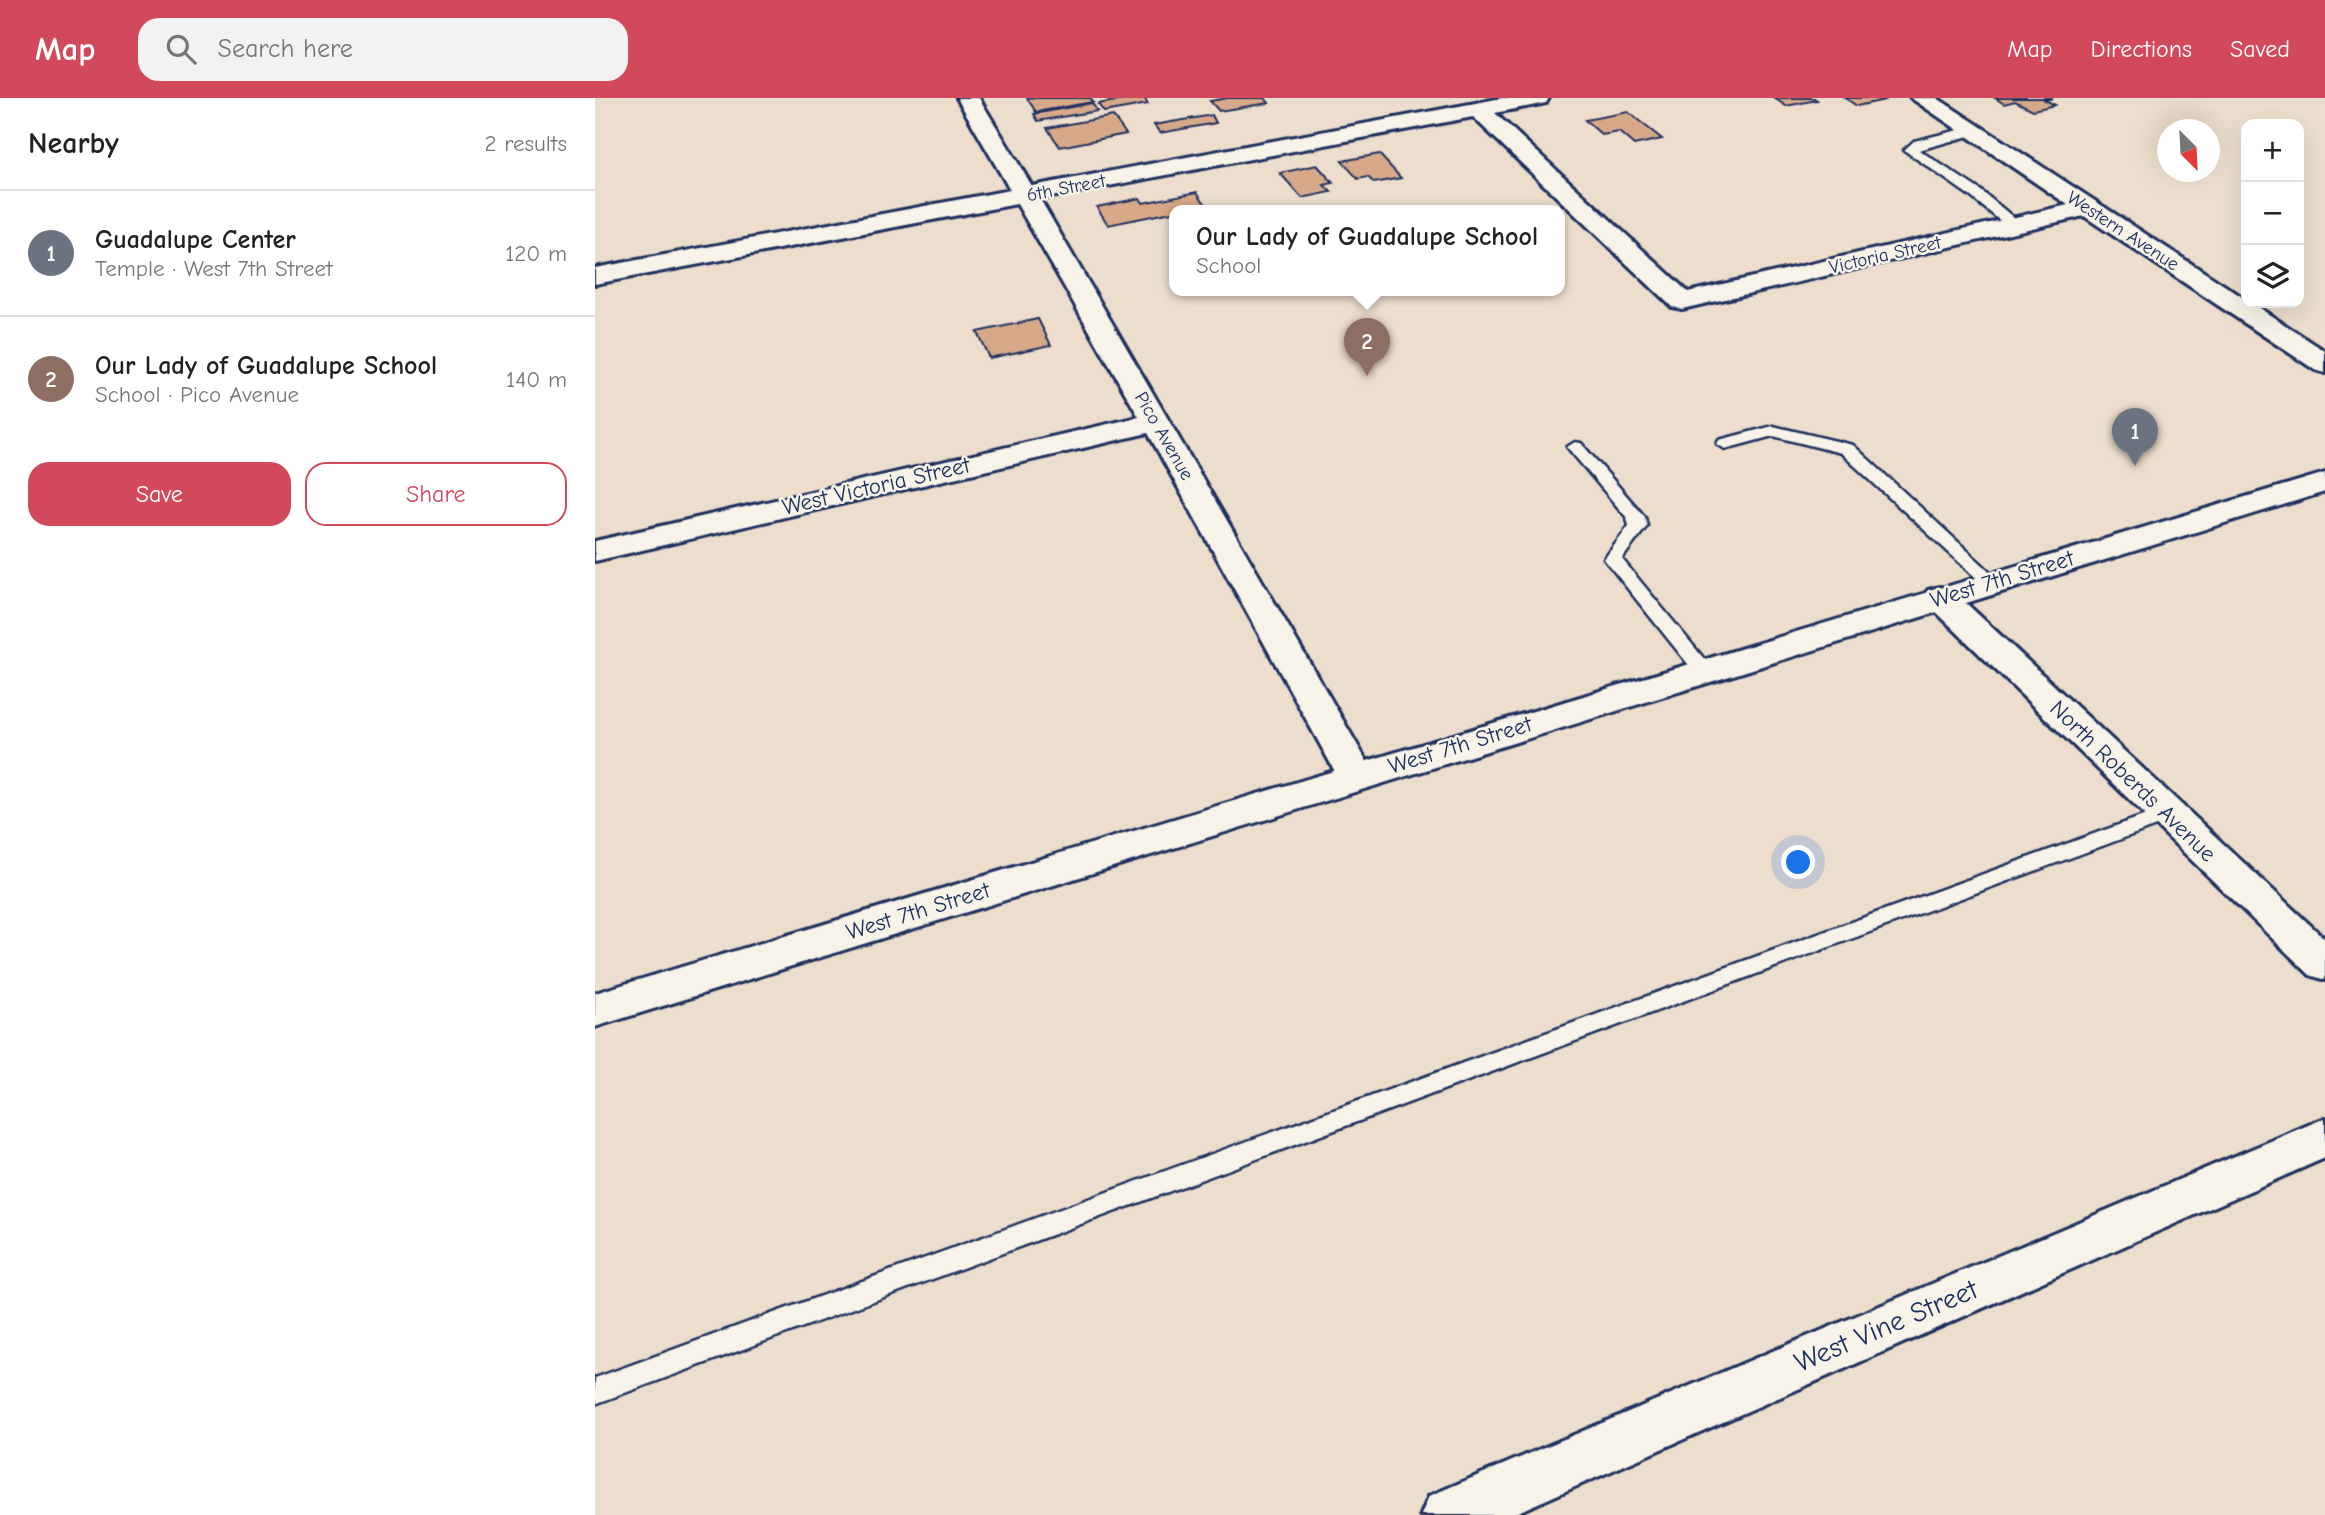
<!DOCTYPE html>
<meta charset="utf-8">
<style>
body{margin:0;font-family:"Comic Neue",sans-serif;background:#f2f2f2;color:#222}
.controls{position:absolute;right:21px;top:21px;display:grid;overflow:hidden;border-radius:14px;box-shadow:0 7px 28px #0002}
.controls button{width:63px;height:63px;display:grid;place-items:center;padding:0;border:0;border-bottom:2px solid #e0e0e0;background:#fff;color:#222;font:35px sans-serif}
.compass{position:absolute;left:1562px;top:21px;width:63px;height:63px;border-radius:50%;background:#fff;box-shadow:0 7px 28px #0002;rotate:156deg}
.you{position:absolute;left:1204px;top:765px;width:24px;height:24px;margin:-18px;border:5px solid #fff;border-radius:50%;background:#1a73e8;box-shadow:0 0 0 10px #1a73e833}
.badge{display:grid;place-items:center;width:46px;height:46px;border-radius:50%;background:#d1495b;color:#fff;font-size:23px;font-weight:700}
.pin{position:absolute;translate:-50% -58px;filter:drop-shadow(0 2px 4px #0008)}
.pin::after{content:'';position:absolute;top:37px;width:24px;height:21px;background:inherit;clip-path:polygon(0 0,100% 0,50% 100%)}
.popup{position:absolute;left:574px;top:107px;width:396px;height:91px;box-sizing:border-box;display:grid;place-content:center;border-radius:14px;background:#fff;filter:drop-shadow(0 2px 5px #0005);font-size:23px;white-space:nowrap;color:#767676}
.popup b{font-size:26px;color:#222}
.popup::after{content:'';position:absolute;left:50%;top:100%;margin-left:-14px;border:14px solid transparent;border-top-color:#fff}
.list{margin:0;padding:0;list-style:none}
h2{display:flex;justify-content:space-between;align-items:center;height:91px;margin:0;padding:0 28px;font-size:30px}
h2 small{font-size:23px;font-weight:400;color:#767676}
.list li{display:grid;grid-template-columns:46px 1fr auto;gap:21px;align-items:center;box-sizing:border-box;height:126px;padding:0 28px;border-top:2px solid #e0e0e0}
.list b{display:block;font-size:26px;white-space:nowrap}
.list p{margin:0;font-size:23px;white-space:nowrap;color:#767676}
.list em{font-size:23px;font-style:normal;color:#767676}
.actions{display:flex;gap:14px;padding:21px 28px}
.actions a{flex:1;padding:16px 0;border:2px solid #d1495b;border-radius:21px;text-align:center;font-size:24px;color:#d1495b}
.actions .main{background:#d1495b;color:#fff}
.icon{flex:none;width:38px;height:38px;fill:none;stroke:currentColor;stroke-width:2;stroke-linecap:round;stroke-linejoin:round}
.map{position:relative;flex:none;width:1730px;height:1417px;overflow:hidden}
header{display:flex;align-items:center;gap:42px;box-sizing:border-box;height:98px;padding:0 35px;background:#d1495b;color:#fff}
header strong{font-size:33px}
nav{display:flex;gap:38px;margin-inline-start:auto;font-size:24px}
.search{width:490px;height:63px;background:#f2f2f2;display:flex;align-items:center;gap:18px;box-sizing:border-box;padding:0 24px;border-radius:21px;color:#767676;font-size:26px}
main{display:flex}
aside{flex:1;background:#fff}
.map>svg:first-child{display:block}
.building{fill:#d7a989;stroke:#1b2f5e;stroke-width:2}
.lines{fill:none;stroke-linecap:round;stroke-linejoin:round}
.lane-casing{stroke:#1b2f5e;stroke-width:5}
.street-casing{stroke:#1b2f5e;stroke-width:6}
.secondary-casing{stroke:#1b2f5e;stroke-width:6}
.lane{fill:#f7f3e8;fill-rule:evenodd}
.street{fill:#f7f3e8;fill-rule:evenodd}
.secondary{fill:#f7f3e8;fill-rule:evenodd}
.labels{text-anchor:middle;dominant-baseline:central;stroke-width:5;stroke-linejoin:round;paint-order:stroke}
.far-street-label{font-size:19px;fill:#1b2f5e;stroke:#f7f3e8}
.street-label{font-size:23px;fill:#1b2f5e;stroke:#f7f3e8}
.near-street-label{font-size:28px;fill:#1b2f5e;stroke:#f7f3e8}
</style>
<header>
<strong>Map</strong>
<div class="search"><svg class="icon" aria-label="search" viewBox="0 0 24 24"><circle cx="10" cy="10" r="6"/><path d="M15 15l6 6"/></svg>Search here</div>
<nav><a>Map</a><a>Directions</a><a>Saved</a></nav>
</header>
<main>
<aside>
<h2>Nearby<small>2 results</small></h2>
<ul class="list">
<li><span class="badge" style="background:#6b7280">1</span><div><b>Guadalupe Center</b><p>Temple · West 7th Street</p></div><em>120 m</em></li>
<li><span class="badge" style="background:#8d6e63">2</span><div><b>Our Lady of Guadalupe School</b><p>School · Pico Avenue</p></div><em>140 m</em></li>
</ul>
<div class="actions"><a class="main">Save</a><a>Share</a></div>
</aside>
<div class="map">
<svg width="1730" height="1417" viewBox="0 0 1730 1417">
<rect width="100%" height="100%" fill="#edddcc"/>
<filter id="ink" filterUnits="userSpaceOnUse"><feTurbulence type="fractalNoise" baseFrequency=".0143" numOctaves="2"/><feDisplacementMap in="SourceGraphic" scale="14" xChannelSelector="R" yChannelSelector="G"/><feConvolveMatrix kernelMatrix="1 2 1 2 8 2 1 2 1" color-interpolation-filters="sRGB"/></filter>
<g filter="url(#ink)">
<path class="building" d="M 432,0 L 495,0 L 498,4 L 441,14 Z
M 539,0 L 549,0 L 553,6 L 509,14 L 503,6 Z
M 633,0 L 670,0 L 674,5 L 624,13 L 615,3 Z
M 1179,0 L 1219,0 L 1222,2 L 1191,8 Z
M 1250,0 L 1287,0 L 1290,2 L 1262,8 Z
M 1400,0 L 1458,0 L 1450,2 L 1460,7 L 1438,12 L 1420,3 L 1409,6 Z
M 497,5 L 502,13 L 443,23 L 439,16 Z
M 1033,14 L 1067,41 L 1039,47 L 1024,34 L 1007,37 L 990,22 Z
M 617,17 L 621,25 L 565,35 L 559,27 Z
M 518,18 L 531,36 L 465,49 L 452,30 Z
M 784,56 L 806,80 L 779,85 L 773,79 L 763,81 L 747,63 Z
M 722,67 L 738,85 L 729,87 L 736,94 L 707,100 L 685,75 Z
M 602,94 L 611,107 L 513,127 L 502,109 L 545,100 L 548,105 Z
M 443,221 L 456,247 L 394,260 L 382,234 Z"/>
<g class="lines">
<g class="lane-casing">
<path id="lane" d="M 1376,29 L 1382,33 L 1381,36 L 1324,52 L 1385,92 L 1424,124 L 1424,130 L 1414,130 L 1375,98 L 1309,52 L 1319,43 Z
M 1178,328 L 1258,347 L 1402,480 L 1405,484 L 1402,488 L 1390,488 L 1246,355 L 1178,338 L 1130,351 L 1122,346 L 1124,342 Z
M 980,344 L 986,345 L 1050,419 L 1052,428 L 1027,461 L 1115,568 L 1118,572 L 1115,576 L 1101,576 L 1009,461 L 1034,428 L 1032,420 L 972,349 Z
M 1573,709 L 1580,711 L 1584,716 L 1580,721 L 0,1306 L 0,1280 Z"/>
</g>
<g class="street-casing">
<path id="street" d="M 362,0 L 384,0 L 437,88 L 907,0 L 954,0 L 951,5 L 900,15 L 1093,194 L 1473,107 L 1316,0 L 1342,0 L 1730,253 L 1730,275 L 1720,272 L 1489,118 L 1087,211 L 1077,209 L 878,19 L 445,101 L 781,679 L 775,688 L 762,692 L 749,688 L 743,679 L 553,335 L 0,463 L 0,443 L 544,319 L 422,106 L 0,186 L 0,170 L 415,92 Z
M 1345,489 L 1357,492 L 1730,841 L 1730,882 L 1715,877 L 1333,506 L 1328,499 L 1333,492 Z
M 1730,1020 L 1730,1060 L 916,1417 L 826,1417 L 834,1398 Z"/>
</g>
<g class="secondary-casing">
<path id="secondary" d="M 1730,375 L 1730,394 L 0,929 L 0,895 Z"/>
</g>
<use href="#lane" class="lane"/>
<use href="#street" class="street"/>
<use href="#secondary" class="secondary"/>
</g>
</g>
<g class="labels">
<g class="far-street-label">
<text transform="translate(471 90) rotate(-11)">6th Street</text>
<text transform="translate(1528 133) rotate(33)">Western Avenue</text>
<text transform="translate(1290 157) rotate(-13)">Victoria Street</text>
<text transform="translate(569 338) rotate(60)">Pico Avenue</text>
</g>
<g class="street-label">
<text transform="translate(281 388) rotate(-13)">West Victoria Street</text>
<text transform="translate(1407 481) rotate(-17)">West 7th Street</text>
<text transform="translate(865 647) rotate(-17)">West 7th Street</text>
<text transform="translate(1538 683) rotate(44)">North Roberds Avenue</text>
<text transform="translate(323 813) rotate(-17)">West 7th Street</text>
</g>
<g class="near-street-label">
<text transform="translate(1291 1228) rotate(-23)">West Vine Street</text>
</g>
</g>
</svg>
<div class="controls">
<button>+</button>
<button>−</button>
<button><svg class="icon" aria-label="layers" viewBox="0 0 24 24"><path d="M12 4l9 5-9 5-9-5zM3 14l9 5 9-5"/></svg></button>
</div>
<svg class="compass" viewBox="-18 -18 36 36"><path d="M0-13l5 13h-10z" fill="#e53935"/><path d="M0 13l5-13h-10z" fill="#767676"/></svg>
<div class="you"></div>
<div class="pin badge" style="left:1540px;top:368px;background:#6b7280">1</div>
<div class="pin badge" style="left:772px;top:278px;background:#8d6e63">2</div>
<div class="popup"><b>Our Lady of Guadalupe School</b>School</div>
</div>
</main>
